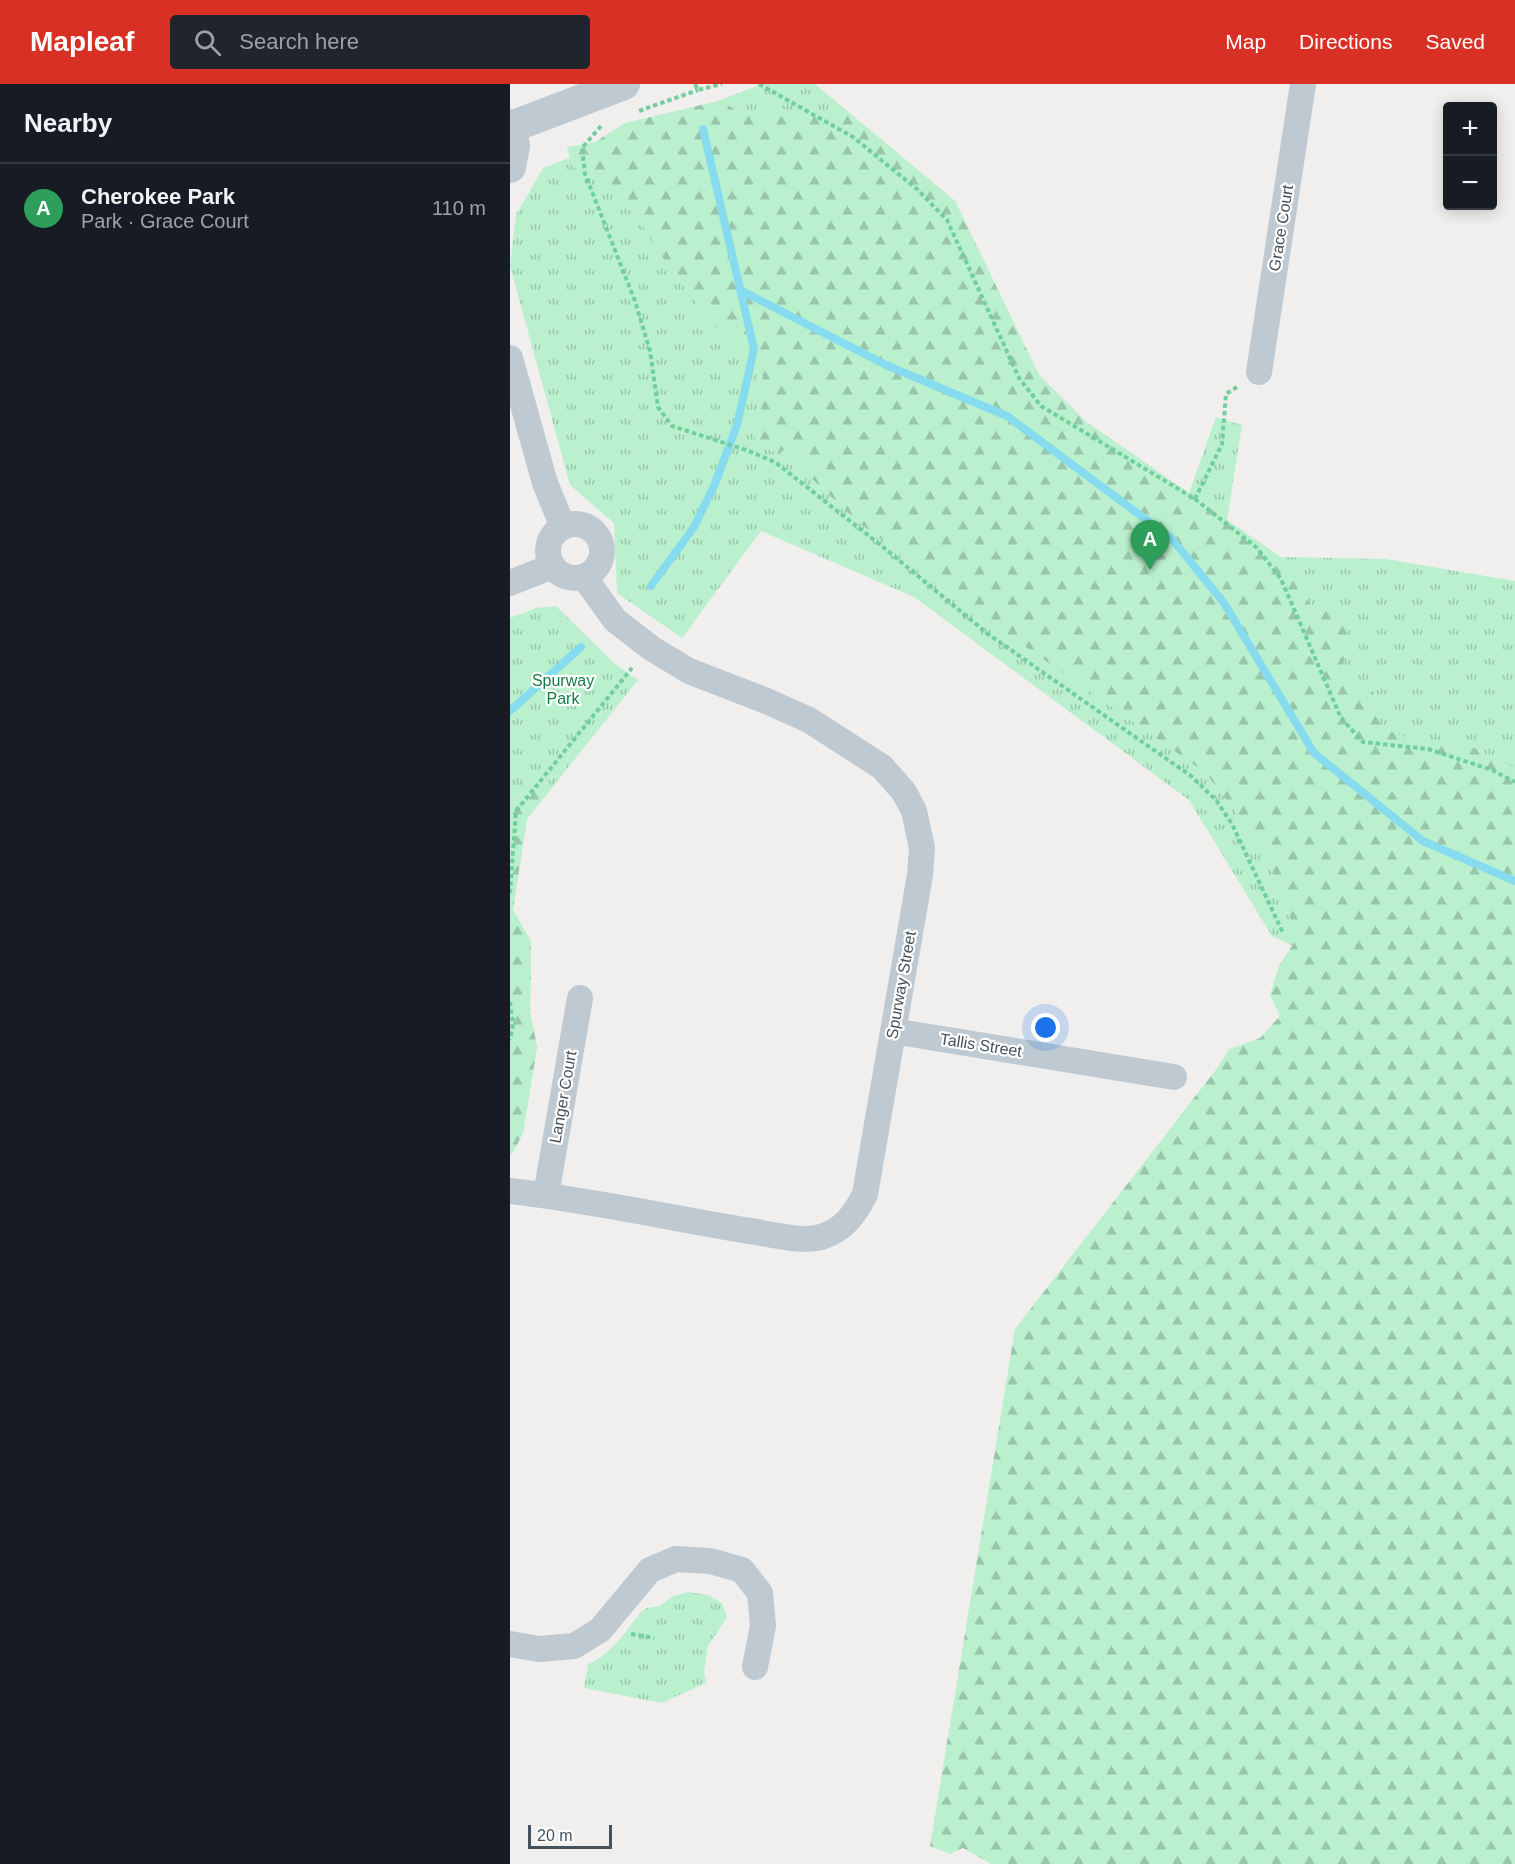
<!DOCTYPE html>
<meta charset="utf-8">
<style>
body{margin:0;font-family:Arial,sans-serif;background:#20242c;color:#f1f3f6}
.controls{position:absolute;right:18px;top:18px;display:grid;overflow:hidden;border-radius:6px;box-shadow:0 3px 15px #0003}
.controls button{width:54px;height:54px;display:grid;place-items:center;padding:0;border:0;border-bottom:2px solid #363941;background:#171b24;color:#f1f3f6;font:30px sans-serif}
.scale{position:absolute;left:18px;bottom:15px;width:84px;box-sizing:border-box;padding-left:6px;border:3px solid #45525c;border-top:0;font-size:16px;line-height:21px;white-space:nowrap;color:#45525c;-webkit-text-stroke:4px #fff;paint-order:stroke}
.you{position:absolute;left:536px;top:944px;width:21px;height:21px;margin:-15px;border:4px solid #fff;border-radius:50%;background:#1a73e8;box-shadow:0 0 0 9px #1a73e833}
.badge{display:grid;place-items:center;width:39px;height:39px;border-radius:50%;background:#d93025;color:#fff;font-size:20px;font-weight:700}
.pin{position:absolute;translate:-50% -50px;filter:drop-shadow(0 2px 3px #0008)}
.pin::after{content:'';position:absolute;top:32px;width:21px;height:18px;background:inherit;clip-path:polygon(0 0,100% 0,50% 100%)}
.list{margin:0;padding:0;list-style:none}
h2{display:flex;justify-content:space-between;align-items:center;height:78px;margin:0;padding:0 24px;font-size:26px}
h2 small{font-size:20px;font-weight:400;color:#9ea1a6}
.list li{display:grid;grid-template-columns:39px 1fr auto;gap:18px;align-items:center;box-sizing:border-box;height:90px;padding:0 24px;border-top:2px solid #363941}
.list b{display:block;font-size:22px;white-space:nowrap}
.list p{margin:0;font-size:20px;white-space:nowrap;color:#9ea1a6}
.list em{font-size:20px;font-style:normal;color:#9ea1a6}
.icon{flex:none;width:33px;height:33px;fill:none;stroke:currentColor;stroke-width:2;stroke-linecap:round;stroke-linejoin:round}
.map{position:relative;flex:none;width:1005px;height:1780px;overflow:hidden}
header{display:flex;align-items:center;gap:36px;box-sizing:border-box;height:84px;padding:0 30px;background:#d93025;color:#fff}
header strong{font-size:28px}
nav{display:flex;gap:33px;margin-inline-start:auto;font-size:21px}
.search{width:420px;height:54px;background:#20242c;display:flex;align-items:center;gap:15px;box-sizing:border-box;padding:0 21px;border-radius:6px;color:#9ea1a6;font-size:22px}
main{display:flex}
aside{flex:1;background:#171b24}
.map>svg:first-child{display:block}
.grass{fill:url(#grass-tufts)}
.forest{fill:url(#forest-firs)}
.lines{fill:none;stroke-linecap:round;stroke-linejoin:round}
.stream{stroke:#86dcee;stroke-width:8}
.path{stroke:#71cf9e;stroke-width:4;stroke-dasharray:4.5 3;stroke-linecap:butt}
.minor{stroke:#bec9d1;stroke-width:26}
.tertiary{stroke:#bec9d1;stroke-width:32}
.labels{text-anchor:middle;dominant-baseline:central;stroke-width:4.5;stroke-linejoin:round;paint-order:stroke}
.street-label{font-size:16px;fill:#45525c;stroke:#fff}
.park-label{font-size:16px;fill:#147f46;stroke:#fff}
</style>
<header>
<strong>Mapleaf</strong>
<div class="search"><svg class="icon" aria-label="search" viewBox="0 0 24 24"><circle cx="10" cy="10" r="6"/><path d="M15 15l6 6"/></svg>Search here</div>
<nav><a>Map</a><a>Directions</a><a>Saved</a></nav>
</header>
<main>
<aside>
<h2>Nearby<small></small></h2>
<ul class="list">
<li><span class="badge" style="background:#2e9e5b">A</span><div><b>Cherokee Park</b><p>Park · Grace Court</p></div><em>110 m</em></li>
</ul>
</aside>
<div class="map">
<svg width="1005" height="1780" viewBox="0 0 1005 1780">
<defs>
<pattern id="grass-tufts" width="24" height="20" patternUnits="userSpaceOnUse" patternTransform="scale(1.5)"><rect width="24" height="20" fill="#baf0cd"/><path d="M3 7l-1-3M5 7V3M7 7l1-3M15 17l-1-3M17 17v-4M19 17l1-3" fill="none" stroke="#99c5aa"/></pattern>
<pattern id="forest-firs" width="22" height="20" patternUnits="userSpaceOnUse" patternTransform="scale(1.5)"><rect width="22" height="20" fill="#baf0cd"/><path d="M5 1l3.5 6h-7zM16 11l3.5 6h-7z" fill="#99c5aa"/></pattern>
</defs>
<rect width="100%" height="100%" fill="#f1eeee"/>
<path class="grass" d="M 252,0 L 305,0 L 445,117 L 529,291 L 575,337 L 679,409 L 706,333 L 732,341 L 717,436 L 771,473 L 876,475 L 1005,497 L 1005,965 L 762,852 L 679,716 L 404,513 L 251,447 L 172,554 L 107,509 L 104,439 L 60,401 L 0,182 L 6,131 L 33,84 Z
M 46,522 L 105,580 L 128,596 L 17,735 L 3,826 L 21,857 L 20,928 L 27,963 L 13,1049 L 2,1070 L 0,1070 L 0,534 L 26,524 Z
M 178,1508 L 198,1511 L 212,1519 L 217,1533 L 198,1562 L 194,1588 L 196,1599 L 152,1619 L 74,1604 L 78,1580 C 102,1570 115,1548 131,1528 L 137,1524 L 150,1522 L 163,1512 Z"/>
<path class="forest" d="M 212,16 L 229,29 L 255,27 L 289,33 L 338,28 L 445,117 L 529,291 L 575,337 L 781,481 L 800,521 L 829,522 L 838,551 L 832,588 L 844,610 L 863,607 L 871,643 L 899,655 L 954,659 L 1005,684 L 1005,1780 L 481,1780 L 453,1764 L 440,1770 L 420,1762 L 505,1245 L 708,983 L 719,965 L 750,954 L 770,932 L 760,911 L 769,882 L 787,854 L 774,814 L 748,757 L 696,689 L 473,533 L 347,437 L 299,392 L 279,361 L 269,370 L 245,360 L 245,340 L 254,316 L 252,281 L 203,241 L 159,183 L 122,126 L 94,96 L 62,83 L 57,63 L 85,58 L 115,39 Z
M 18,699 L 36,711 L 17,735 L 3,826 L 21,857 L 20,928 L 27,963 L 13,1049 L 2,1070 L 0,1070 L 0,701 Z"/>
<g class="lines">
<path class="stream" d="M 230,206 L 376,281 L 497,332 L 662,455 L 714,519 L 804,669 L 913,757 L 1005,797
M 141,502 L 184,443 L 204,402 L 227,341 L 244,265 L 193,45
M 0,627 L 71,563"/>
<path class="path" d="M 185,0 L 188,6 L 212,0
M 249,0 L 343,53 L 408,106 L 437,136 L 509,294 L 531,322 L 685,415 L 747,464 L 771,495 L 831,634 L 853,658 L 918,665 L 982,686 L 1005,698
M 129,27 L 188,6
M 91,42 L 72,64 L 75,90 L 125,217 L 140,267 L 148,323 L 162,342 L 236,366 L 265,378 L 373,463 L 478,550 L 681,692 L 706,716 L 722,740 L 773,849
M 685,415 L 712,360 L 716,310 L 727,303
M 0,809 L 6,727 L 122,584
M 0,918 L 3,940 L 0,956
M 121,1550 L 144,1554"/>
<path class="minor" d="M 0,274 L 35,399 L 53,443
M 749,288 L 793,0
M38 467a27 27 0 1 1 54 0a27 27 0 1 1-54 0Z
M 0,499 L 43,482
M 383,947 L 664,993
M 0,1107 C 78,1116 156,1133 234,1146 C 256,1149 290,1159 311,1153 C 334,1146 345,1130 355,1110 L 410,791 L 412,764 L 404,727 L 394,708 L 372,683 L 299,636 L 254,616 L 179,587 L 141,564 L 105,536 L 74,493
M 36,1111 L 70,914
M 0,1560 L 29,1565 L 64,1562 L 90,1546 L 140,1486 L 166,1475 L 200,1477 L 232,1486 L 250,1509 L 253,1542 L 245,1583"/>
<path class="tertiary" d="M 0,41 L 4,62 L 0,83
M 1,43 L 114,0"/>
</g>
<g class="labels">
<g class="street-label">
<text transform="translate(771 144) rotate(-81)">Grace Court</text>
<text transform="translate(391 901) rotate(-80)">Spurway Street</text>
<text transform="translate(471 961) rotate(9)">Tallis Street</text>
<text transform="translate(53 1013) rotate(-80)">Langer Court</text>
</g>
<g class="park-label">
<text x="53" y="596">Spurway<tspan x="53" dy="18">Park</tspan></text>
</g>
</g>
</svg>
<div class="controls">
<button>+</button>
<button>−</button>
</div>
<div class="scale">20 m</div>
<div class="you"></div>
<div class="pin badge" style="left:640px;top:486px;background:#2e9e5b">A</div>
</div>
</main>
